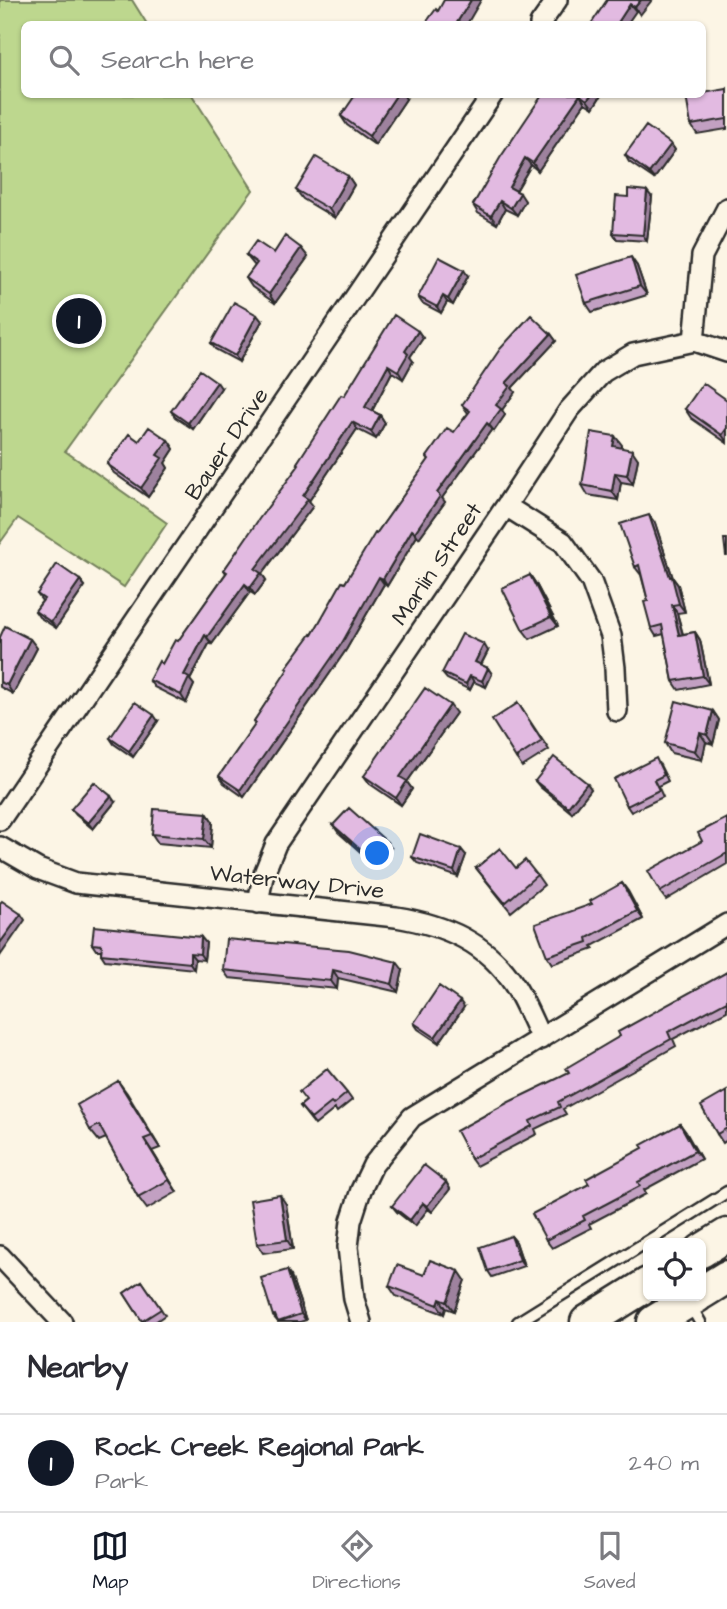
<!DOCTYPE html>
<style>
body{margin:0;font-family:"Architects Daughter",sans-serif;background:#f7f7f7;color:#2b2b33}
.controls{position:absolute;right:21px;bottom:21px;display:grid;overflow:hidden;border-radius:10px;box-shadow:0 2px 5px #0004}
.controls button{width:63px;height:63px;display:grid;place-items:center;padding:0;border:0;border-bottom:2px solid #e1e1e2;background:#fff;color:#2b2b33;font:35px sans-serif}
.you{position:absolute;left:378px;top:854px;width:24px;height:24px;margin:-18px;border:5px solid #fff;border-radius:50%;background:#1a73e8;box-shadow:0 0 0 10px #1a73e833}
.badge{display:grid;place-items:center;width:46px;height:46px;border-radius:50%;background:#111827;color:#fff;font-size:23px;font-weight:700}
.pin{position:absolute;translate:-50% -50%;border:4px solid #fff;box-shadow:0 2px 7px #0006}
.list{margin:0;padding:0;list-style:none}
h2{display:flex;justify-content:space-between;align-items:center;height:91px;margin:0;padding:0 28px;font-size:30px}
h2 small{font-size:23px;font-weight:400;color:#7c7c81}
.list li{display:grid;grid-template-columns:46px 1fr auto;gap:21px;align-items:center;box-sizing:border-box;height:98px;padding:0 28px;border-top:2px solid #e1e1e2}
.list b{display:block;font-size:26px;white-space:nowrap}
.list p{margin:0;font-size:23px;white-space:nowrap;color:#7c7c81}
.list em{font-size:23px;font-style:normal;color:#7c7c81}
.icon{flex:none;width:38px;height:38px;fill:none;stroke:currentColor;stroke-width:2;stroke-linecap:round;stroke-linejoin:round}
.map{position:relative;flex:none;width:727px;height:1322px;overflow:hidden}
.search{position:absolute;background:#fff;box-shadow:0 2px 5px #0004;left:21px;right:21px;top:21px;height:77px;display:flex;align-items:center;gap:18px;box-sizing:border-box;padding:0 24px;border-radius:10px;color:#7c7c81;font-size:26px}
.sheet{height:189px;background:#fff}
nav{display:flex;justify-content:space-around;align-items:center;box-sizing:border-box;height:98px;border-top:2px solid #e1e1e2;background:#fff;font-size:19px;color:#7c7c81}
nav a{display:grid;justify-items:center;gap:4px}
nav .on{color:#111827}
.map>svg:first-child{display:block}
.park{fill:#bdd78e;stroke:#74815c;stroke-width:2}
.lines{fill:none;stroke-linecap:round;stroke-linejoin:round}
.service-casing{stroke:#2b2b2b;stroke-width:15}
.minor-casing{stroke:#2b2b2b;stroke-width:24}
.primary-casing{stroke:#2b2b2b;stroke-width:37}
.service{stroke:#fcf5e5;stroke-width:10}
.minor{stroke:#fcf5e5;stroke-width:19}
.primary{stroke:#fcf5e5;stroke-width:32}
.wall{fill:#c2a0c2;stroke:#2b2b2b;stroke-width:2}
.shaded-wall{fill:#9e829e;stroke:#2b2b2b;stroke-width:2}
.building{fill:#e2bae1;stroke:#2b2b2b;stroke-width:2}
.labels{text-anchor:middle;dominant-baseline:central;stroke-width:5;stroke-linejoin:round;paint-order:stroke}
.street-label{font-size:23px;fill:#2b2b2b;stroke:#fcf5e5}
</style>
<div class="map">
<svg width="727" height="1322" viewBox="0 0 727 1322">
<rect width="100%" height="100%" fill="#fcf5e5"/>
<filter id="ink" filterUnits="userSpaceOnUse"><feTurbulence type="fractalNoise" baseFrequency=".0143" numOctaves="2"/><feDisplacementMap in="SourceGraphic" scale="14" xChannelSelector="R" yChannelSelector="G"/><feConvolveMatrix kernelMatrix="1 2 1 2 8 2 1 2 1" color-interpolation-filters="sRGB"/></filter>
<g filter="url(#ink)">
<path class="park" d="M 0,0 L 132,0 L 147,24 L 24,24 L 24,94 L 192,95 L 253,190 L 65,451 L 167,523 L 124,587 L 18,518 L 0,543 Z"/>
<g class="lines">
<g class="service-casing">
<path id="service" d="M 690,1305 L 700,1322
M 518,1322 L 727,1192"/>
</g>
<g class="minor-casing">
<path id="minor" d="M 540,24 L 557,0
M 694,341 L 702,256 L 727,208
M 506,506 L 563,542 L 591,581 L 611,636 L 615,668 L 617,711
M 0,820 L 493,94
M 0,847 L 38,869 L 76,883 L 396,917 C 445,925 487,942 515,986 C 525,1002 533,1022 541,1039
M 258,903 L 263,876 L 276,844 L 506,506 L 569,410 L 603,372 L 633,354 L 694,341 L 727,352
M 0,1256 L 62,1322
M 361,1322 L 354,1299 L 348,1247 L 351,1221 L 361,1190 L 373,1165 L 412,1117 L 727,924"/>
</g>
<g class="primary-casing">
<path id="primary" d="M 701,1251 L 727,1235
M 701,1293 L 727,1277
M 587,1322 L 648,1284
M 654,1322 L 697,1296"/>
</g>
<use href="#service" class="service"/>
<use href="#minor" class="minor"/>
<use href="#primary" class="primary"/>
</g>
<path class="wall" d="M 727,89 L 727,129 L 697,134 L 691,125 Z
M 543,94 L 602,94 L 593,108 L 585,103 L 538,171 L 531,165 L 516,191 L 525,201 L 517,215 L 505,209 L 497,224 L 478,213 L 473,205 Z
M 406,99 L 375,145 L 347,125 L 341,116 Z
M 671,144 L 675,150 L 654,179 L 629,162 L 625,155 Z
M 348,176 L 354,185 L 335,218 L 303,199 L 296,190 Z
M 652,197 L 647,241 L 617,239 L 613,233 Z
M 301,248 L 308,257 L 275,303 L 252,287 L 246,278 L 255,266 L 246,255 L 274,253 Z
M 637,266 L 647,295 L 592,312 L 586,303 Z
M 468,276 L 453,305 L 447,302 L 441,313 L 422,303 L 418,297 Z
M 262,321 L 239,362 L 215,349 L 211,343 Z
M 418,331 L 423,338 L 410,357 L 413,361 L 403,379 L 392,372 L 372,411 L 380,415 L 385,423 L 376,439 L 357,429 L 309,501 L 313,506 L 262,574 L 266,580 L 255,595 L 250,592 L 212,644 L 210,642 L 190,680 L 194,685 L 186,703 L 154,687 L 149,680 L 162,664 L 226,573 L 224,570 L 299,466 L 297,463 L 344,396 Z
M 551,334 L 556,341 L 512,388 L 515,392 L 502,410 L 505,415 L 494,431 L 492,429 L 442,498 L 445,502 L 419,538 L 417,536 L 387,586 L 384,584 L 346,650 L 244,797 L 224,783 L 219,776 L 256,724 L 254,721 L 288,670 L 286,668 L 312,635 L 376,534 L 429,460 L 427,457 L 454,432 L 468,413 L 462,405 Z
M 221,388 L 193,429 L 175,417 L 171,411 Z
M 727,400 L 727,443 L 691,418 L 685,409 Z
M 168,440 L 174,449 L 165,463 L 168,468 L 148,497 L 114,473 L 107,464 L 139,441 Z
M 622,445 L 621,448 L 638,459 L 633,484 L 621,482 L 618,500 L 588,495 L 582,485 Z
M 655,523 L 673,578 L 678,585 L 685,612 L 677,613 L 683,634 L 695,632 L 700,640 L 709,684 L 679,690 L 673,681 L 664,634 L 656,636 L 651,628 L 648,601 L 641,575 L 635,567 Z
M 530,575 L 536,584 L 558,626 L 530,639 L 523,630 Z
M 80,580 L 85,586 L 56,628 L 39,617 L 35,611 L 42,601 L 37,594 Z
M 0,637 L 30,639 L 37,648 L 13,694 L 0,687 Z
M 488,651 L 481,665 L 488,668 L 492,674 L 486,687 L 474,682 L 470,690 L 447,679 L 442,673 Z
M 518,703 L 549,750 L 522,767 L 516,758 Z
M 713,711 L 719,720 L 713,744 L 706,742 L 702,760 L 671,753 L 665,743 Z
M 456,713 L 407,782 L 412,789 L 401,805 L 370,784 L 364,776 Z
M 158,721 L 133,757 L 114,744 L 110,738 Z
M 660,765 L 668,781 L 658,786 L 663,797 L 631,812 L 627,806 Z
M 535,781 L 587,783 L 591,789 L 572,813 L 540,787 Z
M 115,802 L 93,829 L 76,815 L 71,809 Z
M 207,813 L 213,822 L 211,848 L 158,843 L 152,834 Z
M 727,818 L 727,864 L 666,900 L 660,892 L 702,841 Z
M 333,825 L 391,848 L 375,865 L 338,832 Z
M 466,855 L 458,877 L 417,863 L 412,857 Z
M 476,868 L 516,868 L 537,875 L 544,885 L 511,912 Z
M 622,883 L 643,919 L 592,946 L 594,949 L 552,964 L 547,956 L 592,904 Z
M 206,943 L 204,960 L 195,959 L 194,969 L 105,960 L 101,954 L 101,950 L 96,950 L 92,944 Z
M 223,970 L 403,970 L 398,992 L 338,978 L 337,989 L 229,978 Z
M 727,972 L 727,1011 L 673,1039 L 676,1046 L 563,1109 L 566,1114 L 535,1129 L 537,1134 L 476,1166 L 471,1159 L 569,1073 Z
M 464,1007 L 439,1043 L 418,1029 L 414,1023 Z
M 118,1081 L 160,1148 L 152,1151 L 177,1192 L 147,1209 L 138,1197 L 106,1138 L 99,1141 L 90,1130 Z
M 727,1091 L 727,1140 L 723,1143 L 717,1134 Z
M 347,1093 L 352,1100 L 337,1112 L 335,1109 L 315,1125 L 300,1106 L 306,1101 Z
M 680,1124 L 701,1159 L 644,1190 L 646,1194 L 589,1224 L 591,1228 L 552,1248 L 546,1240 L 589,1184 Z
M 446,1182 L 450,1189 L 432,1212 L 428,1209 L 415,1226 L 397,1212 L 392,1206 Z
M 286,1204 L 293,1249 L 263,1253 L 257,1244 Z
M 511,1236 L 516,1242 L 524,1266 L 492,1277 L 488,1271 Z
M 424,1275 L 465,1280 L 454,1311 L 446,1308 L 444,1314 L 396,1296 L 389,1286 Z
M 291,1276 L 306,1320 L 300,1322 L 278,1322 L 273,1316 Z
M 142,1281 L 165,1315 L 155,1322 L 143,1322 L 124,1293 Z"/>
<path class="shaded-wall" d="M 471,0 L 481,0 L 467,24 L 456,24 Z
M 641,0 L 652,0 L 640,15 L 635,7 Z
M 630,4 L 636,11 L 627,24 L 617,24 Z
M 397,94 L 403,94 L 406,99 L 375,145 L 369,136 Z
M 592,94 L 602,94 L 593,108 L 587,100 Z
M 580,95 L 585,103 L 538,171 L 533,163 Z
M 671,144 L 675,150 L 654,179 L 649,173 Z
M 525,158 L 531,165 L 514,194 L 509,187 Z
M 348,176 L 354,185 L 335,218 L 329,209 Z
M 647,191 L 652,197 L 647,241 L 643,235 Z
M 520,193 L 525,201 L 517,215 L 511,208 Z
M 500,201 L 505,209 L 497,224 L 491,216 Z
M 301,248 L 308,257 L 275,303 L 269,294 Z
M 631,257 L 637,266 L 647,295 L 640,286 Z
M 464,270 L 468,276 L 453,305 L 448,299 Z
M 443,296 L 447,302 L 441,313 L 437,307 Z
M 257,315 L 262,321 L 239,362 L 235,356 Z
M 418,331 L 423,338 L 410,357 L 413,361 L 403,379 L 398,371 L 405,351 Z
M 551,334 L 556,341 L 512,388 L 515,392 L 502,410 L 505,415 L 494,431 L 489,425 L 496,405 L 506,383 Z
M 388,365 L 392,372 L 370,415 L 365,407 Z
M 217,382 L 221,388 L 193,429 L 188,423 Z
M 380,415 L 385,423 L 376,439 L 371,432 Z
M 352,422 L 357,429 L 309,501 L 313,506 L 262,574 L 266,580 L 255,595 L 250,588 L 255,569 Z
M 487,423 L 492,429 L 442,498 L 445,502 L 419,538 L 415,532 L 437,493 Z
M 727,428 L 727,442 L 722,435 Z
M 615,436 L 622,445 L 620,455 L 613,446 Z
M 168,440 L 174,449 L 165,463 L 168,468 L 148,497 L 141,488 L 157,455 Z
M 632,450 L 638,459 L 633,484 L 627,475 Z
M 615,473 L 621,482 L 618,500 L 612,491 Z
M 649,515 L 655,523 L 673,578 L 678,585 L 685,612 L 679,604 Z
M 412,530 L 417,536 L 387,586 L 383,579 Z
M 530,575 L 536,584 L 558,626 L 551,617 Z
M 379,577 L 384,584 L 346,650 L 244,797 L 240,790 Z
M 80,580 L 85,586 L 56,628 L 51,622 Z
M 245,584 L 250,592 L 212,644 L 207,637 Z
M 672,605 L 677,613 L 685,643 L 679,635 Z
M 695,632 L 700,640 L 709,684 L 703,676 Z
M 205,635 L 210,642 L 190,680 L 194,685 L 186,703 L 181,695 L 184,675 Z
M 30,639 L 37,648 L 13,694 L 7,685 Z
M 484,644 L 488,651 L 479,668 L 475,662 Z
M 488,668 L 492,674 L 486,687 L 482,681 Z
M 470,676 L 474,682 L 470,690 L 466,684 Z
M 450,705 L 456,713 L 407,782 L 412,789 L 401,805 L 396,798 L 400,777 Z
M 713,711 L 719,720 L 713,744 L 707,735 Z
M 154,715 L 158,721 L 133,757 L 129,751 Z
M 700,733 L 706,742 L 702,760 L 695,751 Z
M 587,783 L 591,789 L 572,813 L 568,807 Z
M 111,796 L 115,802 L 93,829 L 88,823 Z
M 207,813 L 213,822 L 211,848 L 204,839 Z
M 387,842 L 391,848 L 375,865 L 371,859 Z
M 461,849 L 466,855 L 458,877 L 454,871 Z
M 622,883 L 628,891 L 643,919 L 637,911 Z
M 21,914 L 25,920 L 0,956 L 0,943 Z
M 201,937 L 206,943 L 204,960 L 200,954 Z
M 190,953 L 195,959 L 194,969 L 190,963 Z
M 397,962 L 403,970 L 398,992 L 392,984 Z
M 333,970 L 338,978 L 337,989 L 331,981 Z
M 460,1001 L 464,1007 L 439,1043 L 435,1037 Z
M 118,1081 L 127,1093 L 160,1148 L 152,1136 Z
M 680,1124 L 686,1132 L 701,1159 L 695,1151 Z
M 144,1139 L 152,1151 L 177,1192 L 169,1180 Z
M 446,1182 L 450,1189 L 432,1212 L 427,1206 Z
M 280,1195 L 286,1204 L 293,1249 L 287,1240 Z
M 423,1203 L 428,1209 L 415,1226 L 410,1220 Z
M 511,1236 L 516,1242 L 524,1266 L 520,1260 Z
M 287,1270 L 291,1276 L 306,1320 L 301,1314 Z
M 459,1271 L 465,1280 L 454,1311 L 447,1302 Z
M 440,1299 L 446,1308 L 444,1314 L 438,1305 Z"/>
<path class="building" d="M 444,0 L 471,0 L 456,24 L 425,24 L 436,9 L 438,11 Z
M 607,0 L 641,0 L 635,7 L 630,4 L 617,24 L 591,24 Z
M 727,89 L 727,119 L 691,125 L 686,96 L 703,94 L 703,93 Z
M 356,94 L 397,94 L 369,136 L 341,116 Z
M 543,94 L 592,94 L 587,100 L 580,95 L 533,163 L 525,158 L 509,187 L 520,193 L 511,208 L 500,201 L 491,216 L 473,205 L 500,158 Z
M 646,126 L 671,144 L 649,173 L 625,155 Z
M 316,157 L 348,176 L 329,209 L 296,190 Z
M 628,189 L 647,191 L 643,235 L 613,233 L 616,196 L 628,197 Z
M 285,236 L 301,248 L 269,294 L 246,278 L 257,263 L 246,255 L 256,241 L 274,253 Z
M 439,257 L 464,270 L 448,299 L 443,296 L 437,307 L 418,297 Z
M 631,257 L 640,286 L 586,303 L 576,275 Z
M 234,302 L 257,315 L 235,356 L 211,343 Z
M 394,315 L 418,331 L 405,351 L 408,354 L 398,371 L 388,365 L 365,407 L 380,415 L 371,432 L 352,422 L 303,496 L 308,499 L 255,569 L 261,573 L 250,588 L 245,584 L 207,637 L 205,635 L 184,675 L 189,678 L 181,695 L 149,680 L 159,661 L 162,664 L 175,640 L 178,641 L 227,572 L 224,570 L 259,519 L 299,465 L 297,463 L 341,395 L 344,396 Z
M 531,315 L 551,334 L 506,383 L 510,386 L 496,405 L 501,409 L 489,425 L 487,423 L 437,493 L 440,496 L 415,532 L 412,530 L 383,579 L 379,577 L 342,643 L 240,790 L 219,776 L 256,723 L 254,721 L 288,669 L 286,668 L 311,634 L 312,635 L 342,582 L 345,583 L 375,533 L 376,534 L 429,459 L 427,457 L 447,428 L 454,432 L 470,411 L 462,405 L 500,349 Z
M 200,370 L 217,382 L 188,423 L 171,411 Z
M 703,383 L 727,400 L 727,428 L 722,435 L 685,409 Z
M 149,427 L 168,440 L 157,455 L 162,458 L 141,488 L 107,464 L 129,434 L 139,441 Z
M 591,432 L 615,436 L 613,446 L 632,450 L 627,475 L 615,473 L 612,491 L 582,485 Z
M 649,515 L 670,577 L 672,577 L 679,604 L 672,605 L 679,635 L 695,632 L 703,676 L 673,681 L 662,625 L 651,628 L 644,602 L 648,601 L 639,565 L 635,567 L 620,524 Z
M 724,539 L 727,539 L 727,556 L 726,556 Z
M 57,564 L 80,580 L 51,622 L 35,611 L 44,599 L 37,594 Z
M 530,575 L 551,617 L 523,630 L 502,588 Z
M 5,626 L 30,639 L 7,685 L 0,682 L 0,637 Z
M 462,634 L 484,644 L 475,662 L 488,668 L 482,681 L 470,676 L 466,684 L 442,673 Z
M 425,688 L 450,705 L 400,777 L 407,781 L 396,798 L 364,776 Z
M 676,701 L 713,711 L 707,735 L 700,733 L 695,751 L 665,743 Z
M 135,702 L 154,715 L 129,751 L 110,738 Z
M 518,703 L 542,741 L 516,758 L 492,720 Z
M 554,757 L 587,783 L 568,807 L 535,781 Z
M 656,758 L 664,775 L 654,780 L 659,790 L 627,806 L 614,779 Z
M 94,782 L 111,796 L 88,823 L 71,809 Z
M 349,808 L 387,842 L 371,859 L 333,825 Z
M 154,809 L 207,813 L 204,839 L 152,834 Z
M 727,818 L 727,853 L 660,892 L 648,871 L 702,841 L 698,833 Z
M 420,834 L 461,849 L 454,871 L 412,857 Z
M 500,848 L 516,868 L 525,860 L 537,875 L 505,903 L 476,868 Z
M 622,883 L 637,911 L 587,938 L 588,942 L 547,956 L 535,924 L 592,904 L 590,901 Z
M 2,901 L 21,914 L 0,943 L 0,903 Z
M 94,926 L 201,937 L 200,954 L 190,953 L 190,963 L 101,954 L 102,945 L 92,944 Z
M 226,939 L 349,950 L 397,962 L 392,984 L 333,970 L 331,981 L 223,970 Z
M 727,972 L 727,1001 L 668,1032 L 671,1039 L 558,1102 L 560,1107 L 530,1121 L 532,1126 L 471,1159 L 456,1131 L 509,1102 L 569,1073 L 566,1068 L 620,1036 L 618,1032 Z
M 439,986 L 460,1001 L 435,1037 L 414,1023 Z
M 327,1069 L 347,1093 L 333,1105 L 331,1103 L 311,1119 L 300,1106 L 306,1101 L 299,1092 Z
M 118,1081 L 152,1136 L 144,1139 L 169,1180 L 138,1197 L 99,1125 L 90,1130 L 77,1105 Z
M 727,1091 L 727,1128 L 717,1134 L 701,1106 Z
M 680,1124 L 695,1151 L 638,1182 L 640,1186 L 583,1216 L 585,1220 L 546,1240 L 532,1214 L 589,1184 L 586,1179 L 643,1148 L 641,1145 Z
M 424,1165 L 446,1182 L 427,1206 L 423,1203 L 410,1220 L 392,1206 Z
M 280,1195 L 287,1240 L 257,1244 L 250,1200 Z
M 511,1236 L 520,1260 L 488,1271 L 480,1247 Z
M 430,1260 L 459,1271 L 447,1302 L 440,1299 L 438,1305 L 389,1286 L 397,1265 L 424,1275 Z
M 287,1270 L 301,1314 L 278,1322 L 275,1315 L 273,1316 L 261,1278 Z
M 142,1281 L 161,1309 L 142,1321 L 124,1293 Z"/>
</g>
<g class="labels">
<g class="street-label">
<text transform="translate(227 444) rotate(-56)">Bauer Drive</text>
<text transform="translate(437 564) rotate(-56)">Marlin Street</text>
<text transform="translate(297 882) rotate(6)">Waterway Drive</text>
</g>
</g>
</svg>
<div class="controls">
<button><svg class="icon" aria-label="locate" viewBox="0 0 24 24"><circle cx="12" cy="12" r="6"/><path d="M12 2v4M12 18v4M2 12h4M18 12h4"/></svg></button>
</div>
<div class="you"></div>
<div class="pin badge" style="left:79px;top:321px">1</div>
<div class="search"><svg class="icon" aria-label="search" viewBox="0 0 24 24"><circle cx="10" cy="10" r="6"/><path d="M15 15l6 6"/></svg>Search here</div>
</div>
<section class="sheet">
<h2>Nearby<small></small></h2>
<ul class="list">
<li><span class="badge">1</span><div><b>Rock Creek Regional Park</b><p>Park</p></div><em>240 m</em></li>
</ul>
</section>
<nav>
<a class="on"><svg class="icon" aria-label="map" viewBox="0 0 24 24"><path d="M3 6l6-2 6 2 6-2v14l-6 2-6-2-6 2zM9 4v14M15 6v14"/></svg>Map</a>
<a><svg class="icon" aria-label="directions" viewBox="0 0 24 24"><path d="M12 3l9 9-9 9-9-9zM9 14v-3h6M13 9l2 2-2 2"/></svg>Directions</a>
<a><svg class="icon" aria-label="saved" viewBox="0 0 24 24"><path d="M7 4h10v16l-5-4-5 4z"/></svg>Saved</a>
</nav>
